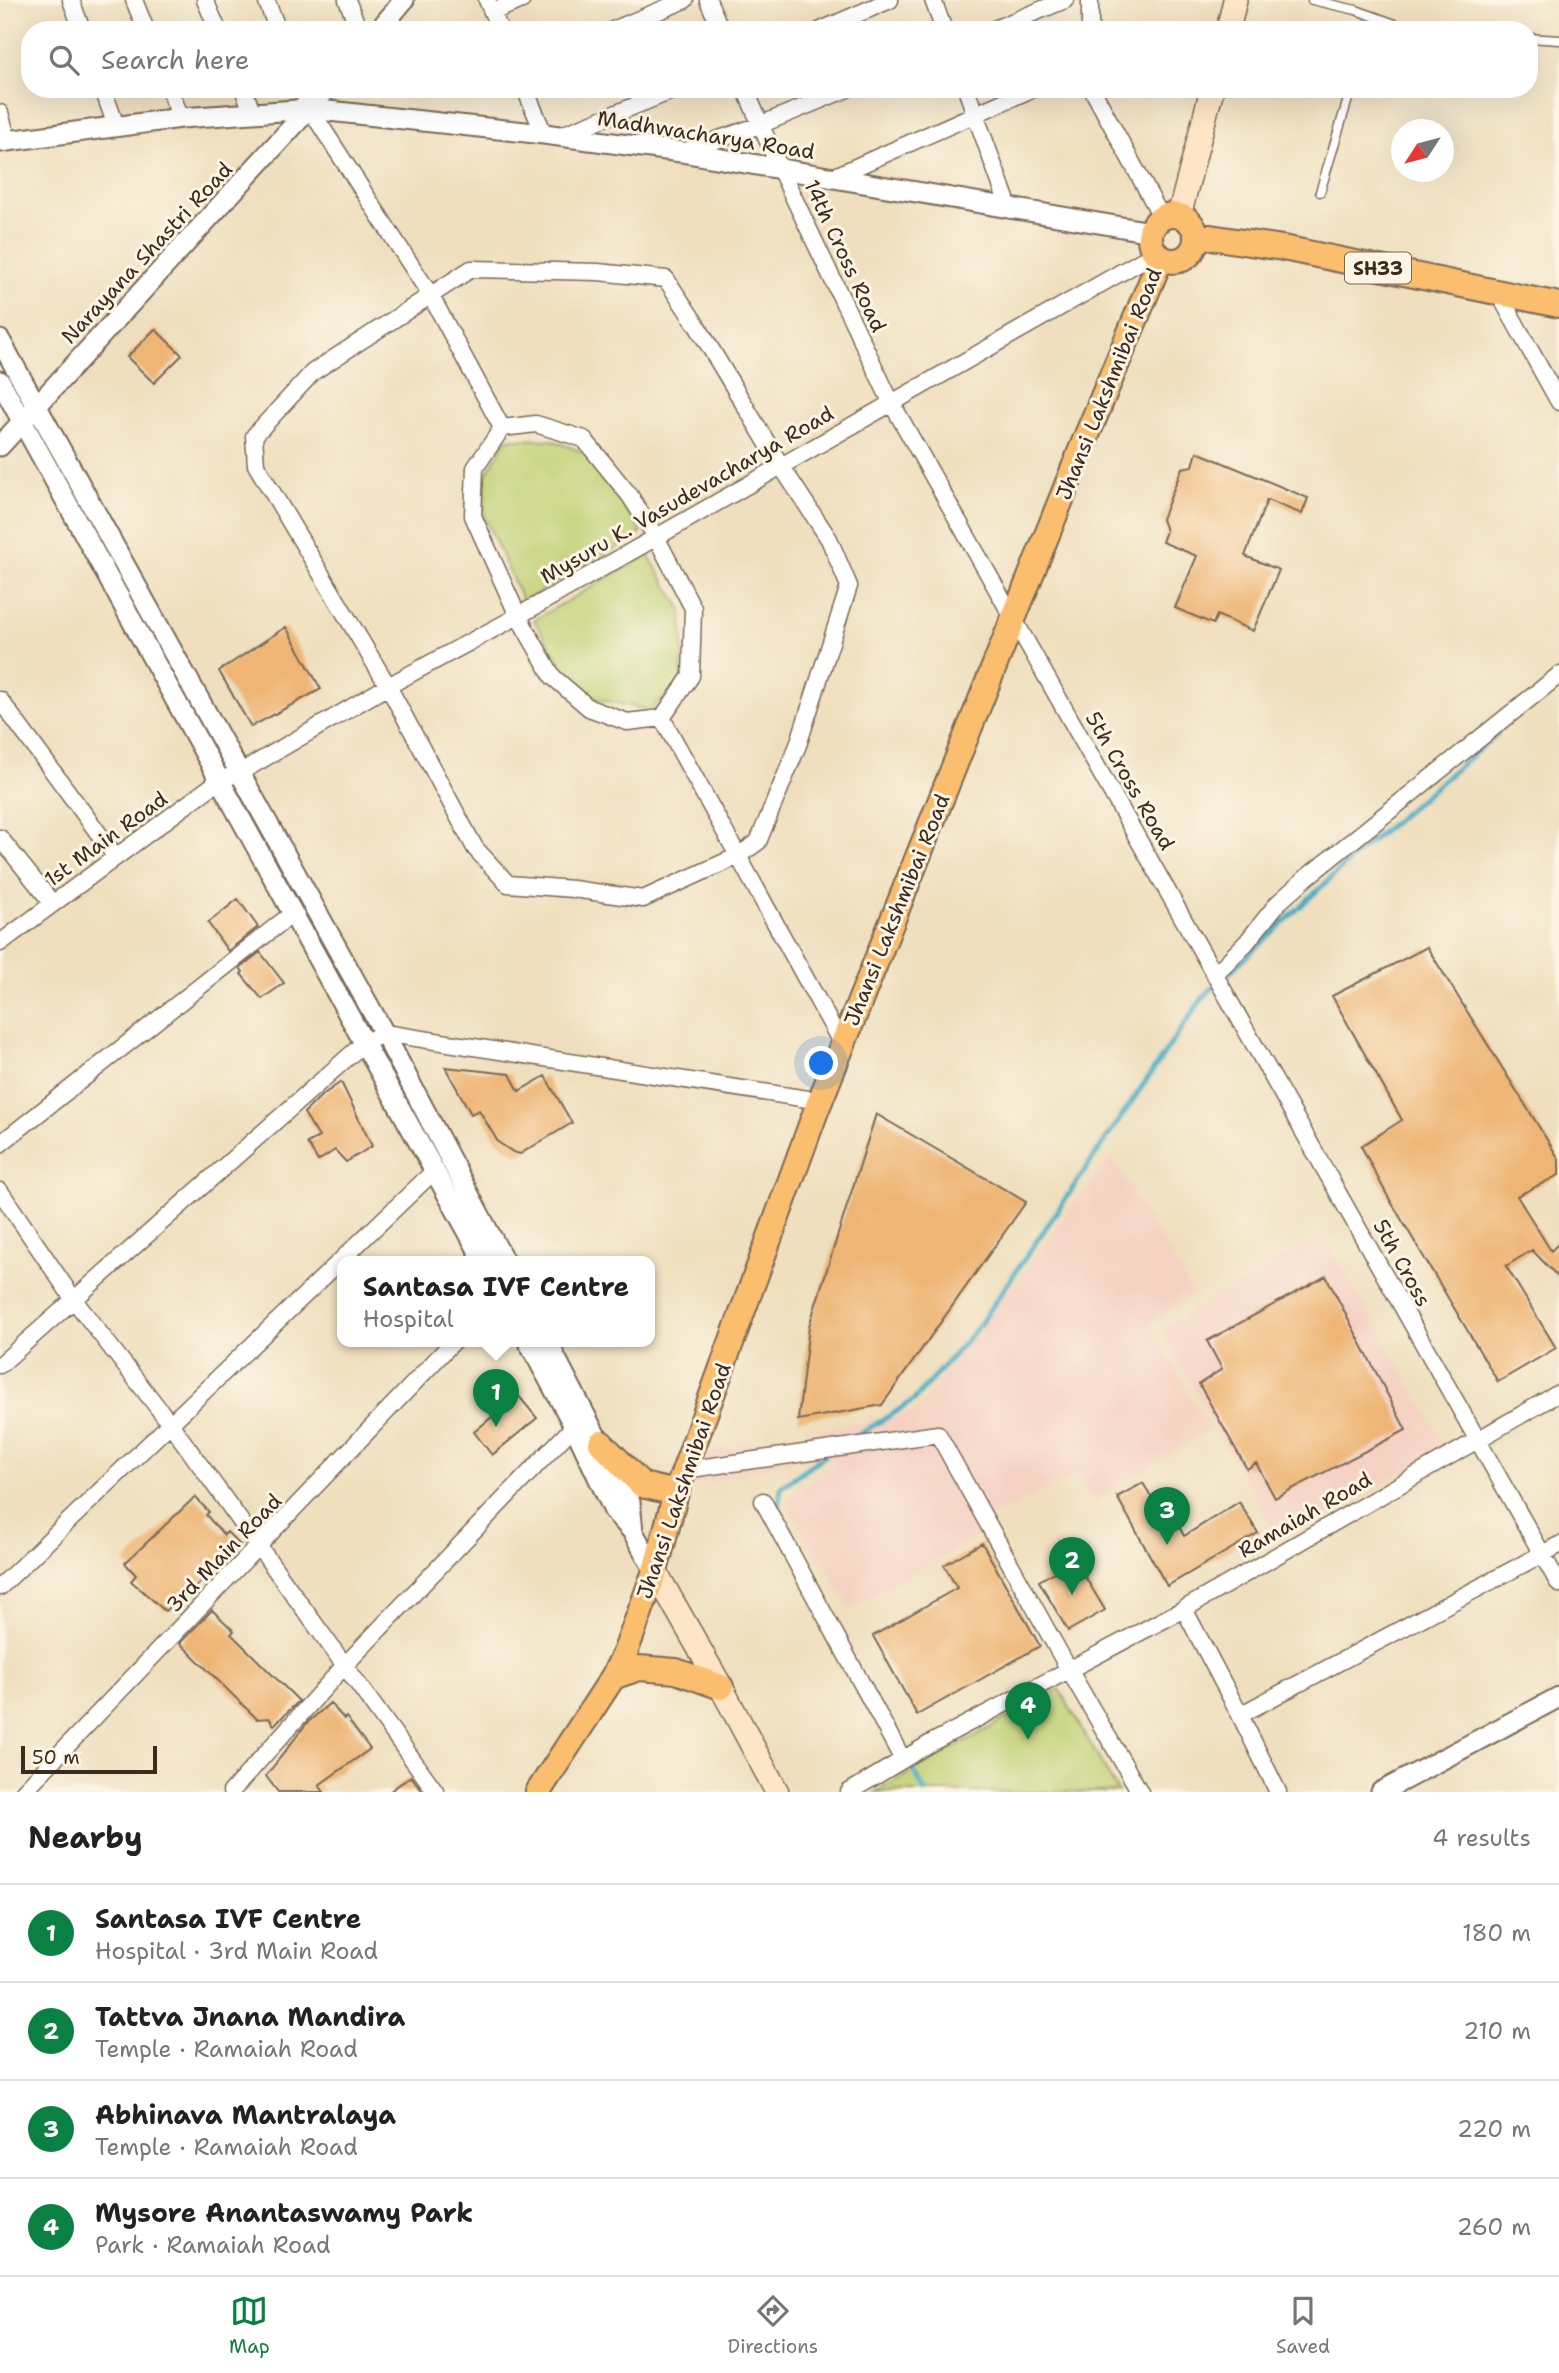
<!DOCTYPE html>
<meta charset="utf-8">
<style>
body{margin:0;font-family:"Shantell Sans",sans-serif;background:#f6f6f6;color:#222}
.compass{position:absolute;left:1391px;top:119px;width:63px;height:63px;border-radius:50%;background:#fff;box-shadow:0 7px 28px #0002;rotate:234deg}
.scale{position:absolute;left:21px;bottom:18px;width:136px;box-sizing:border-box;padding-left:7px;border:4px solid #3b2a1e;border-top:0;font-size:19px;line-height:24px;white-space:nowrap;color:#3b2a1e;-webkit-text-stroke:5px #fcf5e5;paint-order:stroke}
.you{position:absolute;left:822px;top:1064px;width:24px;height:24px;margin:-18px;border:5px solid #fff;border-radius:50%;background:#1a73e8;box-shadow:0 0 0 10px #1a73e833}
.badge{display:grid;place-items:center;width:46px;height:46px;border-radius:50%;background:#0b8043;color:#fff;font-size:23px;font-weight:700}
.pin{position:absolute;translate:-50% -58px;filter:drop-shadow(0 2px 4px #0008)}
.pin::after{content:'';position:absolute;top:37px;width:24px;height:21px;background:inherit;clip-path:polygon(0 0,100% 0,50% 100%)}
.popup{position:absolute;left:337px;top:1256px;width:318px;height:91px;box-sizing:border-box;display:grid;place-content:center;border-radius:14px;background:#fff;filter:drop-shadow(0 2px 5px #0005);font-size:23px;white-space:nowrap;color:#767676}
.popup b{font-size:26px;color:#222}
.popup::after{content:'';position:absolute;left:50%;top:100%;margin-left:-14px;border:14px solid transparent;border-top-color:#fff}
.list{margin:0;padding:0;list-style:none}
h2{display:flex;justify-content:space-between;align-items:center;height:91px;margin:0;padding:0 28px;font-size:30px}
h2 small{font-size:23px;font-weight:400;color:#767676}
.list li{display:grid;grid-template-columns:46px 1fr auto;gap:21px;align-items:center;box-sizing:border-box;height:98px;padding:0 28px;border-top:2px solid #e0e0e0}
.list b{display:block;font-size:26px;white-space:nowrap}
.list p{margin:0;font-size:23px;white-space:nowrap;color:#767676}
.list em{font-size:23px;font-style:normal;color:#767676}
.icon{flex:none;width:38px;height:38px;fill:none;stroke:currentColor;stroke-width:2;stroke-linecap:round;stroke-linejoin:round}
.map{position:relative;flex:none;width:1559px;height:1792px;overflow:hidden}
.search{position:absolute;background:#fff;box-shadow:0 7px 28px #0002;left:21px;right:21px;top:21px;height:77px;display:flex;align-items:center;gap:18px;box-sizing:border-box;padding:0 24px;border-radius:28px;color:#767676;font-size:26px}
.sheet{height:483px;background:#fff}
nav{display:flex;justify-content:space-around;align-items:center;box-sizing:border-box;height:98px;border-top:2px solid #e0e0e0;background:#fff;font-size:19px;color:#767676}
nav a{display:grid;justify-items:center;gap:4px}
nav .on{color:#0b8043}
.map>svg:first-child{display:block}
.built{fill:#f5d2c3}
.green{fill:#c0d073;stroke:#7e7d48;stroke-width:2}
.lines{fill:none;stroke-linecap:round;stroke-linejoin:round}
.stream{stroke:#46adc5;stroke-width:5}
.building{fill:#eeb575}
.service-casing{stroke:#7a6956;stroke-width:11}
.minor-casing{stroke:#7a6956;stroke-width:19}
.tertiary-casing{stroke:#7a6956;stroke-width:23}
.secondary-casing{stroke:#7a6956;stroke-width:26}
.primary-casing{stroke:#7a6956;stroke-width:28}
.service{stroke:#fff;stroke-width:8}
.minor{stroke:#fff;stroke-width:16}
.tertiary{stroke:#fff;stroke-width:19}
.secondary{stroke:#fde5c5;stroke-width:23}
.primary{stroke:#fbbe6e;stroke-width:24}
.labels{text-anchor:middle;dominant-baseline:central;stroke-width:6;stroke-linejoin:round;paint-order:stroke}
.shield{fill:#fcf5e5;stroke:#75675a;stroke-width:2}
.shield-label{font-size:19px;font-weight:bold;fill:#3b2a1e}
.street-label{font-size:21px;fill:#3b2a1e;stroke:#fcf5e5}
</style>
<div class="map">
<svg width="1559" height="1792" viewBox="0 0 1559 1792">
<rect width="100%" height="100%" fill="#fcf5e5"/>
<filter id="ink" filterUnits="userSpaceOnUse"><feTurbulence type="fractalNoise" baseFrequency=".0143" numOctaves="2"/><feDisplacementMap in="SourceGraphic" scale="14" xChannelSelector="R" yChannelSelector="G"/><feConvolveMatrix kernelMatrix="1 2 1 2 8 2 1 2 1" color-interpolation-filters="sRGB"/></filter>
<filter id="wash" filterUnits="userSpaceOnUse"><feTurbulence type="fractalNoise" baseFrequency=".00686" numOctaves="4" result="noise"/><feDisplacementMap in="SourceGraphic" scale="28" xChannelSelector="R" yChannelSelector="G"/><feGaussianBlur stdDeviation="1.57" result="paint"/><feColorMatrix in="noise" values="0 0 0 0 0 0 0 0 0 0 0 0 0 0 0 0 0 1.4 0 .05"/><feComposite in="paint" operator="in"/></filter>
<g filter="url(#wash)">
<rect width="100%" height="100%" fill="#efdfbe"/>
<path class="built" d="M 1111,1156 L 1194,1295 L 1150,1322 L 1209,1430 L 1093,1501 L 1077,1474 L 972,1525 L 978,1536 L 850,1608 L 784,1501 L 833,1466 L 825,1452 L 696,1486 L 707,1452 L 916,1412 Z
M 1323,1234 L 1447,1449 L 1278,1540 L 1161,1329 Z"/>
<path class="green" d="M 507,439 L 551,440 L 588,454 L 642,533 L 523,602 L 484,516 L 485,476 Z
M 648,555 L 682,610 L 683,644 L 681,685 L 649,710 L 594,698 L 573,683 L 534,620 Z
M 1059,1689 L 1118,1792 L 875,1792 Z"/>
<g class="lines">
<path class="stream" d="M 847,1442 L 913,1401 L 978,1327 L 1203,997 L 1361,850 L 1497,734
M 813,1576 L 778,1509 L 781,1487 L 824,1456
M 908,1759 L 925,1792"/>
</g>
<g id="blocks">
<path class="building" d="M 155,329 L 182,355 L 154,383 L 127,357 Z
M 1197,452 L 1308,498 L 1302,514 L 1267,500 L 1245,556 L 1279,570 L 1253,631 L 1217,615 L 1213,624 L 1175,608 L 1197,556 L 1162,542 L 1166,531 L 1162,519 L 1182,468 L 1193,466 Z
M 286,627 L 321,689 L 251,727 L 219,671 Z
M 238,899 L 258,927 L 228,951 L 208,923 Z
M 1427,947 L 1559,1159 L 1559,1175 L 1517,1196 L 1551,1251 L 1559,1243 L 1559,1278 L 1532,1250 L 1506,1266 L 1556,1348 L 1498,1382 L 1387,1195 L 1361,1146 L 1402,1120 L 1332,996 Z
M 260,952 L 284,983 L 262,999 L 241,974 L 243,972 L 240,968 Z
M 445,1067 L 510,1074 L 519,1091 L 545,1076 L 572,1123 L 520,1154 L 513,1152 L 498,1142 L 479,1110 L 471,1114 Z
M 341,1082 L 372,1146 L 346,1162 L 335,1150 L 318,1161 L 307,1143 L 319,1137 L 304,1113 L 321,1096 Z
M 876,1114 L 1026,1202 L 882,1405 L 798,1420 L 809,1326 Z
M 1326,1276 L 1406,1430 L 1275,1498 L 1256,1463 L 1247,1469 L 1199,1384 L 1222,1369 L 1207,1341 Z
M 518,1395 L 537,1418 L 492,1455 L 474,1432 Z
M 1143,1483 L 1166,1523 L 1175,1519 L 1184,1536 L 1239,1502 L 1258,1533 L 1167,1586 L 1117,1497 Z
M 195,1497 L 209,1512 L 206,1515 L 224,1535 L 227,1532 L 240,1545 L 179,1603 L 177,1600 L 165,1611 L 131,1581 L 136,1575 L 125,1563 Z
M 982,1543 L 1040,1646 L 917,1715 L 873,1636 L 957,1588 L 944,1565 Z
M 1075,1560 L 1105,1610 L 1068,1631 L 1039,1581 Z
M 212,1610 L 234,1631 L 231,1634 L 299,1701 L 274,1725 L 269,1718 L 257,1719 L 180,1643 Z
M 330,1703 L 344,1719 L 346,1717 L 370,1749 L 319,1785 L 324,1792 L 278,1792 L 266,1776 L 307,1723 Z
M 411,1776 L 423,1792 L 389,1792 Z"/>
</g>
</g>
<g filter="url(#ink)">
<use href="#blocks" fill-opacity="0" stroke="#7a6956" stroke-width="2"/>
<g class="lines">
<g class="service-casing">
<path id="service" d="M 1312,0 L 1356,10 L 1412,30
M 1529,38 L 1559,40
M 1320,192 L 1351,89"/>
</g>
<g class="minor-casing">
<path id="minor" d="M 71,0 L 82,30
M 134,0 L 146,30
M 205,0 L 218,30
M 266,0 L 278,30
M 347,0 L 359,30
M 487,0 L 500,30
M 708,0 L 721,30
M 933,0 L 944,30
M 1090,0 L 1090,30
M 492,12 L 522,0
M 613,30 L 685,0
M 821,30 L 890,0
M 992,30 L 1065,0
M 103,89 L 116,126
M 169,89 L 181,118
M 243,89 L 253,113
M 302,89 L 310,109 L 431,296 L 502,428
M 525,89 L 544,134
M 745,89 L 781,171 L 891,402 L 1559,1584
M 966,89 L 1010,210
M 1092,89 L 1162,218
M 0,113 L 8,141
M 559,136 L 677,89
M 682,152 L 760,125 L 847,89
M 833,177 L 1032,89
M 471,269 L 598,272 L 666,279 L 696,324 L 781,466 L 829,539 L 849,586 L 798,745 L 758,842 L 738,856 L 643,899 L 573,889 L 508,884 L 475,848 L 388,686 L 256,465 L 254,436 L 313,372 Z
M 1499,294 L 1559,402
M 536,424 L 584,439 L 630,496 L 656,537 L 693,608 L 691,676 L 662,718 L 627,722 L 589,708 L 553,677 L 518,616 L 473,516 L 475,468 L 502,428 Z
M 0,700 L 116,857
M 662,718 L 843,1046
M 0,838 L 53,904
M 0,943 L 220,780 L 239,773 L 388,686 L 518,616 L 1155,253
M 1215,974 L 1246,943 L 1278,903 L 1307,877 L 1559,675
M 0,1144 L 293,913
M 0,1191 L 74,1300 L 169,1422 L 436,1792
M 0,1365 L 364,1043 L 384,1033 L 820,1101
M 684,1470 L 938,1434 L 1068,1668 L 1140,1792
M 763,1501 L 902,1758
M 0,1587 L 434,1171
M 1184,1609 L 1240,1715 L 1278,1792
M 1240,1715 L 1559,1545
M 23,1792 L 454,1341
M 231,1792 L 345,1665 L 574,1426
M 849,1792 L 929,1744 L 1184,1609 L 1559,1393"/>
</g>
<g class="tertiary-casing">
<path id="tertiary" d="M 379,30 L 404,0
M 0,142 L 181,118 L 310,109 L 544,134 L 681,152 L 1151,232
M 0,340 L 384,1033 L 504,1261
M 0,381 L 484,1261
M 0,446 L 327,89
M 528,1341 L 574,1426 L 614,1511 L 633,1532 L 655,1571
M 547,1341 L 630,1502 L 633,1532
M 1381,1792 L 1559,1697"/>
</g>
<g class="secondary-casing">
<path id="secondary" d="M 1228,30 L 1235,0
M 1179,216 L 1212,89
M 655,1571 L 721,1687 L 777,1792"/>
</g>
<g class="primary-casing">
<path id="primary" d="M1150 238a23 23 0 1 1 46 0a23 23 0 1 1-46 0Z
M 1197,235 L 1283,248 L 1559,305
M 601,1443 L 642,1485 L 676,1493
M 613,1677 L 639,1668 L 676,1671 L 721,1687
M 538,1792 L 613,1677 L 625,1653 L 655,1571 L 676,1493 L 816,1111 L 1087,435 L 1161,258"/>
</g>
<use href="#service" class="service"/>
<use href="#minor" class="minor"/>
<use href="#tertiary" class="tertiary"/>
<use href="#secondary" class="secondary"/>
<use href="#primary" class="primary"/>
</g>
</g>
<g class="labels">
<rect class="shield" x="1345" y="252.5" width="66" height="31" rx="5"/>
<g class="shield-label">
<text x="1378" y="268">SH33</text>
</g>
<g class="street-label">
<text transform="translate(706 135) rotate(9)">Madhwacharya Road</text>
<text transform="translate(147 253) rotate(-47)">Narayana Shastri Road</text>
<text transform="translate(845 256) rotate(65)">14th Cross Road</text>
<text transform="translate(1109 384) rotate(-68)">Jhansi Lakshmibai Road</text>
<text transform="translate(687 495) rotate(-30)">Mysuru K. Vasudevacharya Road</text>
<text transform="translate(1130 781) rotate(60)">5th Cross Road</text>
<text transform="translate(106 839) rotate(-36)">1st Main Road</text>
<text transform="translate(897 910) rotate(-68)">Jhansi Lakshmibai Road</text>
<text transform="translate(1402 1263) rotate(61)">5th Cross</text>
<text transform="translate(684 1481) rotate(-71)">Jhansi Lakshmibai Road</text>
<text transform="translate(1305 1515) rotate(-30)">Ramaiah Road</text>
<text transform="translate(224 1553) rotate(-46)">3rd Main Road</text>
</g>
</g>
</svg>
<svg class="compass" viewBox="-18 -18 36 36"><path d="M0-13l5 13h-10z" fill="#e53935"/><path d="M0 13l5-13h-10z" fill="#767676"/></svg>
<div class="scale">50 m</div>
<div class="you"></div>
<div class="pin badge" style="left:496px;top:1427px">1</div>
<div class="popup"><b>Santasa IVF Centre</b>Hospital</div>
<div class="pin badge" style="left:1072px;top:1595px">2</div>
<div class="pin badge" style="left:1167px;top:1545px">3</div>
<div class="pin badge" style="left:1028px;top:1740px">4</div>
<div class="search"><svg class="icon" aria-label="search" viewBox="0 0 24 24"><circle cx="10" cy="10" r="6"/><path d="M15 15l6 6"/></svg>Search here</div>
</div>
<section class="sheet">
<h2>Nearby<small>4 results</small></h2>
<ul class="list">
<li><span class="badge">1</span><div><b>Santasa IVF Centre</b><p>Hospital · 3rd Main Road</p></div><em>180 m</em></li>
<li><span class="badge">2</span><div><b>Tattva Jnana Mandira</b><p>Temple · Ramaiah Road</p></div><em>210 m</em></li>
<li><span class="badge">3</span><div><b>Abhinava Mantralaya</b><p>Temple · Ramaiah Road</p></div><em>220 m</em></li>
<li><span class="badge">4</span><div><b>Mysore Anantaswamy Park</b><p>Park · Ramaiah Road</p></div><em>260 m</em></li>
</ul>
</section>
<nav>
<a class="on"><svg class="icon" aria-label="map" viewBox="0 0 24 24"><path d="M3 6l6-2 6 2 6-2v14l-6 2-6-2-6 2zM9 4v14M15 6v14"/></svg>Map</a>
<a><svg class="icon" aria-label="directions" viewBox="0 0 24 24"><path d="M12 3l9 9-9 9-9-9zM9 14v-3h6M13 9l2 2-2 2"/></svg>Directions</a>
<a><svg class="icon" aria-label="saved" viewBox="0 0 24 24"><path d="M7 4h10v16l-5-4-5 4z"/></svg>Saved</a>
</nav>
